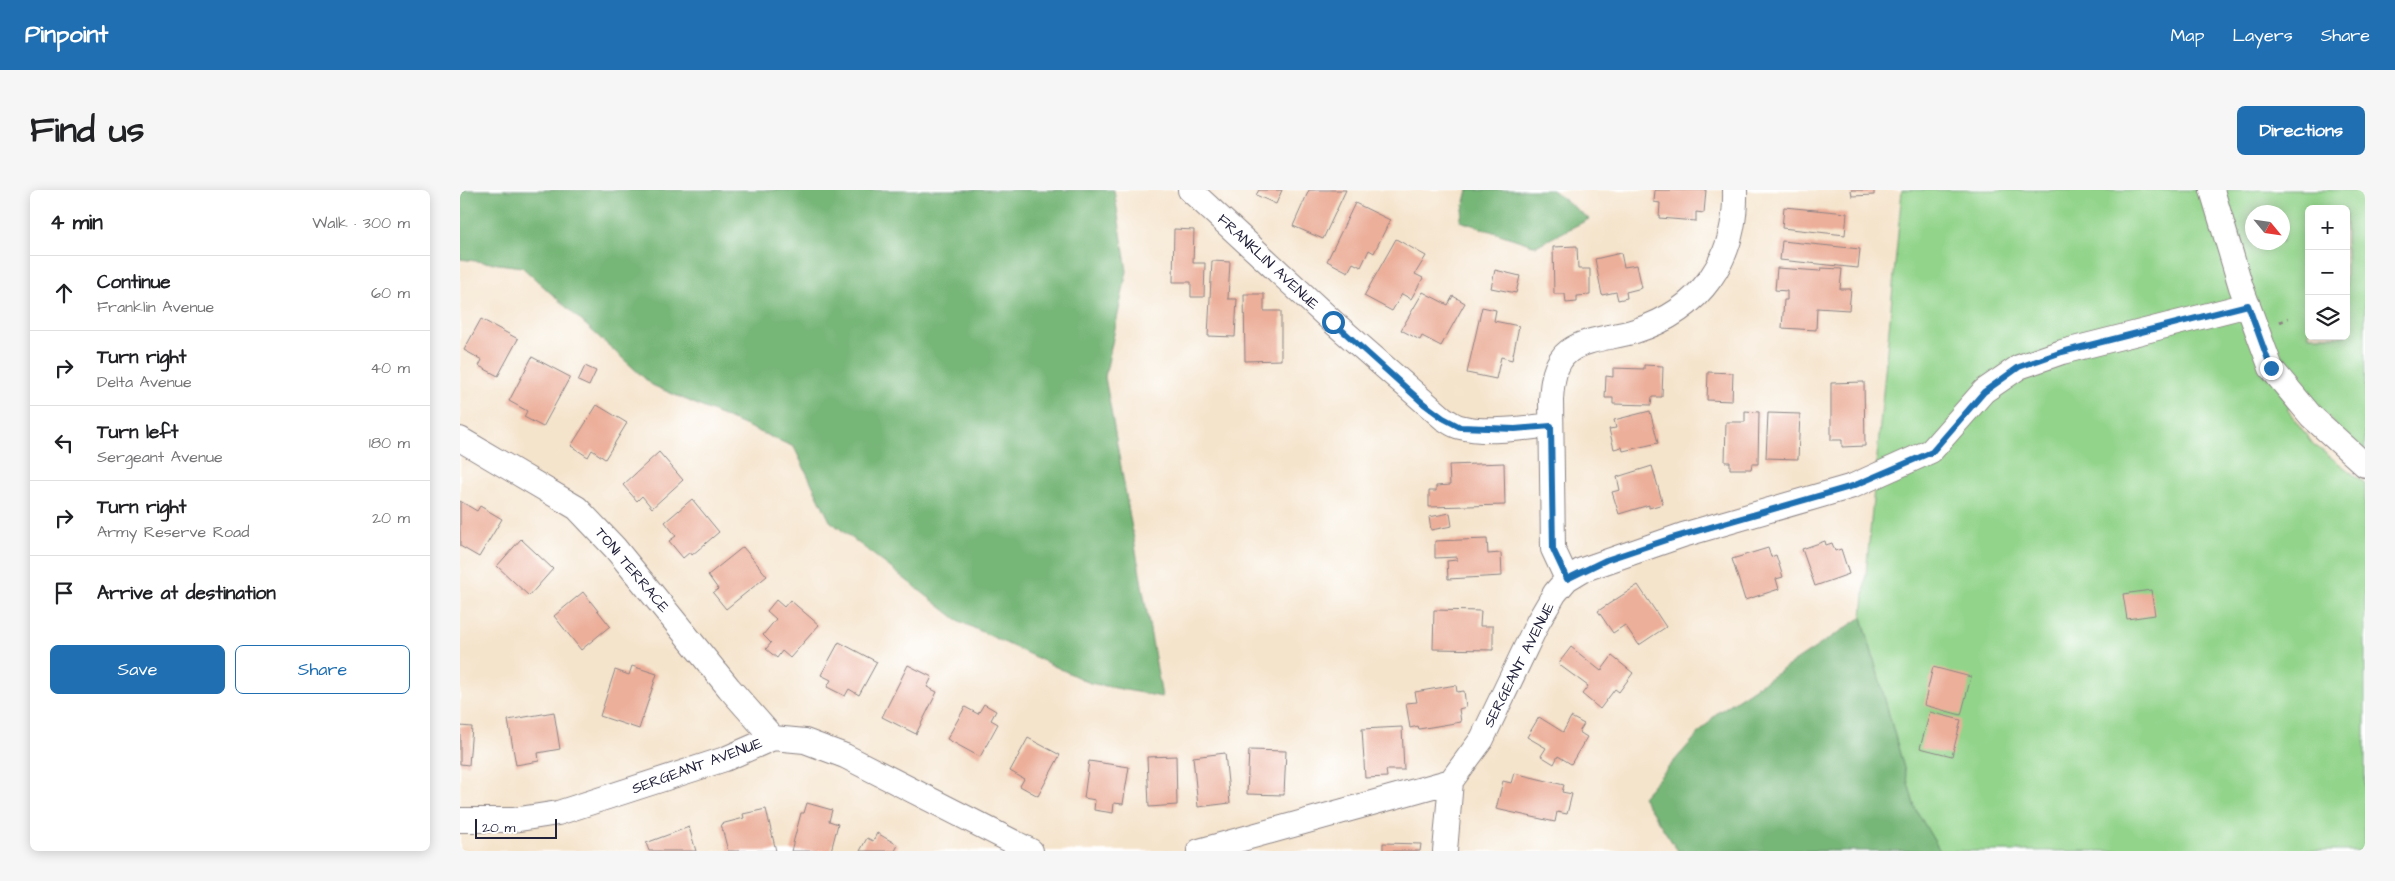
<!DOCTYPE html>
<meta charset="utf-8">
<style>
body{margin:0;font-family:"Architects Daughter",sans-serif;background:#f6f6f6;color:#202124}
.controls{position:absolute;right:15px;top:15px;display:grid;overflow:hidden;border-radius:8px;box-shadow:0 2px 12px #0003}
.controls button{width:45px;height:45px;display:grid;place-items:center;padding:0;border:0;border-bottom:1px solid #e0e0e0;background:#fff;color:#202124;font:25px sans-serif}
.compass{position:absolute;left:1785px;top:15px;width:45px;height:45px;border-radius:50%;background:#fff;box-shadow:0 2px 12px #0003;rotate:119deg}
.scale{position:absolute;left:15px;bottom:12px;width:82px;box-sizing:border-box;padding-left:5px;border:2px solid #22223b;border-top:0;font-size:14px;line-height:18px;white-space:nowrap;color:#22223b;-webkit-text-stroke:4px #fff;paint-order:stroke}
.stop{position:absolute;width:15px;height:15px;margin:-11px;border:4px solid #1f6fb2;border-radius:50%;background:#fff}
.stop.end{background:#1f6fb2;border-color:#fff;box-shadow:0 1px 5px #0008}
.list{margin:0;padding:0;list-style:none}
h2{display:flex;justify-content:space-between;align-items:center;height:65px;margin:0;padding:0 20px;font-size:21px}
h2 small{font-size:16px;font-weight:400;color:#757577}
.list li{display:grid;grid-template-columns:32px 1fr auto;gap:15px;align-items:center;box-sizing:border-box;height:75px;padding:0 20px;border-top:1px solid #e0e0e0}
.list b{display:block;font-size:19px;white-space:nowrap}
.list p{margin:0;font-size:16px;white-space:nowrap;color:#757577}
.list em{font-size:16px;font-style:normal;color:#757577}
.actions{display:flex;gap:10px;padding:15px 20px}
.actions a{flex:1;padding:11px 0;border:1px solid #1f6fb2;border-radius:8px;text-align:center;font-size:18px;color:#1f6fb2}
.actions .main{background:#1f6fb2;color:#fff}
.icon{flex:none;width:28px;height:28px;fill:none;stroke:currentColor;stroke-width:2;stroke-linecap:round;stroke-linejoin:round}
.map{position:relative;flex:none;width:1905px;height:661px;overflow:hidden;border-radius:8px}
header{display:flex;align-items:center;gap:30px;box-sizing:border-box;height:70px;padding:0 25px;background:#1f6fb2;color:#fff}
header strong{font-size:24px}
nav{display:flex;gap:28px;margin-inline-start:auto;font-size:18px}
.intro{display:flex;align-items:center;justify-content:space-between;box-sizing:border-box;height:120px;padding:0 30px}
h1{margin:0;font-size:35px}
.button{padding:12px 22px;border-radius:8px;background:#1f6fb2;color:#fff;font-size:18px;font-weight:700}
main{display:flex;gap:30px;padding:0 30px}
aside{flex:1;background:#fff;border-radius:8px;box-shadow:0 2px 12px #0003}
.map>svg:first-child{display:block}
.green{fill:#93d48b;stroke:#5a7b63;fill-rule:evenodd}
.forest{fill:#76b677;stroke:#4c6c59}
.building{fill:#ecaf9a}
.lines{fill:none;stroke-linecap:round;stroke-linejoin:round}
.street-casing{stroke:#8c8384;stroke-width:26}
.path{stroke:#8c8384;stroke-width:3;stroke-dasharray:4 4;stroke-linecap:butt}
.street{stroke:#fff;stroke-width:24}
.route{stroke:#1f6fb2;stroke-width:6}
.labels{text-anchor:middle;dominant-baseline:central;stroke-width:4;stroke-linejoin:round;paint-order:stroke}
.street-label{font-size:15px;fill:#22223b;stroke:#fff}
</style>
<header>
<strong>Pinpoint</strong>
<nav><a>Map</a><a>Layers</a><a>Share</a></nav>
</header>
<div class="intro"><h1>Find us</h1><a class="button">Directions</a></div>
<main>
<aside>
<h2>4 min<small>Walk · 300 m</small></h2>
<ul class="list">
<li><svg class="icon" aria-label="ahead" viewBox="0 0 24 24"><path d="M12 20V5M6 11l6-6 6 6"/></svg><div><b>Continue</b><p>Franklin Avenue</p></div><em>60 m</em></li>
<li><svg class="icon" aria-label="right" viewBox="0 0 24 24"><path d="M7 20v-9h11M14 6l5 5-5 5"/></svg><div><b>Turn right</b><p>Delta Avenue</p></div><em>40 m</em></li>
<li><svg class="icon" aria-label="left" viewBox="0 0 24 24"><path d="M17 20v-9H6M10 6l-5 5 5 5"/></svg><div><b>Turn left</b><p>Sergeant Avenue</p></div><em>180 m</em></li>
<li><svg class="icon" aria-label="right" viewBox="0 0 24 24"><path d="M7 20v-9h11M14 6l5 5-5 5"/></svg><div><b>Turn right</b><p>Army Reserve Road</p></div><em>20 m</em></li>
<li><svg class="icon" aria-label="arrive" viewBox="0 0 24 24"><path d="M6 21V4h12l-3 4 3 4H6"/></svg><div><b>Arrive at destination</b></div></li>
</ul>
<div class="actions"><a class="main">Save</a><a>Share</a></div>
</aside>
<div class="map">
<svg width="1905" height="661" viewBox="0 0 1905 661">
<rect width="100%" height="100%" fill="#fff"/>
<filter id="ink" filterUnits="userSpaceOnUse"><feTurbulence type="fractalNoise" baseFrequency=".02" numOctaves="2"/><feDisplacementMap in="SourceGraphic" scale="10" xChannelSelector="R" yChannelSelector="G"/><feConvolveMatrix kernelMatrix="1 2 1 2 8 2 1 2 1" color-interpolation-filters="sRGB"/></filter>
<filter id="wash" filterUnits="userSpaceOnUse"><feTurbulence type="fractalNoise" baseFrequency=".0096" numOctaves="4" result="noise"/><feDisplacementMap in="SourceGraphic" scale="20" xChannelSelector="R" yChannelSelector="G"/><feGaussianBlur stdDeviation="1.12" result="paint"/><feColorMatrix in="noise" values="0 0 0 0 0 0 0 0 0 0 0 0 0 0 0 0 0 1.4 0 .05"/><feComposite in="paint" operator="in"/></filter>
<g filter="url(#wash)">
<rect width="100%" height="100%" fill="#f5e4cc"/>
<path class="green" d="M 1442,0 L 1905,0 L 1905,264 L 1899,261 L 1851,208 L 1827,219 L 1853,254 L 1905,293 L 1905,661 L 1480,661 L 1455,618 L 1402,427 ZM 1849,19 L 1886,19 L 1886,146 L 1849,146 ZM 1792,22 L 1822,22 L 1822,52 L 1792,52 Z"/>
<path class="forest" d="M 0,0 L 654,0 L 667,81 L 645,187 L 702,507 L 630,493 L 499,431 L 370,331 L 334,257 L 192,195 L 62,77 L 0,69 Z
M 1008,0 L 1092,0 L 1129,29 L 1076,56 L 1000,31 Z
M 1402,427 L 1455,618 L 1480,661 L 1218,661 L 1182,607 L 1257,523 Z"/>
<g id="blocks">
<path class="building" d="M 799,0 L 822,0 L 816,14 L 796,5 Z
M 849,0 L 886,0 L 863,49 L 833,36 Z
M 1195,0 L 1246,0 L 1244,23 L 1236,22 L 1236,31 L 1199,28 L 1200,13 L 1194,12 Z
M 1391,0 L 1414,0 L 1414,5 L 1392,6 Z
M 895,13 L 930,30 L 914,63 L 909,60 L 901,77 L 893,73 L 888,82 L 867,71 Z
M 1324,17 L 1387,23 L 1385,45 L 1322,38 Z
M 714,39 L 734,40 L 733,73 L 745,73 L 744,107 L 731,107 L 731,92 L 713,92 Z
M 936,49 L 966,66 L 955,84 L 963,88 L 951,109 L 942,104 L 932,121 L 904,106 Z
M 1322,51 L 1400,59 L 1398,78 L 1320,70 Z
M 1117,56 L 1118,79 L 1130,79 L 1130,105 L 1117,106 L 1117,112 L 1106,113 L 1105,104 L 1094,104 L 1093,57 Z
M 1161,63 L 1164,77 L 1177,75 L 1182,98 L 1166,102 L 1167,108 L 1158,110 L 1156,102 L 1142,105 L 1135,69 Z
M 752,71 L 770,72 L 768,109 L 777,109 L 775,147 L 748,146 Z
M 1317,78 L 1360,81 L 1361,78 L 1382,79 L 1380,99 L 1391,99 L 1389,120 L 1357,118 L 1356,140 L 1322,138 L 1324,110 L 1327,110 L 1327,101 L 1315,100 Z
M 1035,80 L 1060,86 L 1056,103 L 1031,98 Z
M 963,102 L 988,115 L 993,106 L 1005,113 L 981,156 L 962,146 L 960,150 L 941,140 Z
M 784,104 L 804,104 L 804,121 L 821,121 L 821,170 L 785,171 Z
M 1022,117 L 1036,120 L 1034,131 L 1059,136 L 1052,170 L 1041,167 L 1036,189 L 1007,183 Z
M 21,129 L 58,149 L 38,186 L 19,176 L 22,170 L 4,160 Z
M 72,167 L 110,187 L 83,237 L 64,227 L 67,221 L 49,211 Z
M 1184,175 L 1203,176 L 1202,207 L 1192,207 L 1191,215 L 1153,214 L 1153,208 L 1145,208 L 1146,186 L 1153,187 L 1153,178 L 1184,179 Z
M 125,176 L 136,181 L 129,196 L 118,191 Z
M 1248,182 L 1273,183 L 1272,211 L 1247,210 Z
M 1404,192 L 1405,256 L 1382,257 L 1382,250 L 1371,250 L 1371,193 Z
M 137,215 L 167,233 L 145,269 L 132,260 L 128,267 L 111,256 Z
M 1190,221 L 1198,253 L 1163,261 L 1162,257 L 1154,259 L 1149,239 L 1156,238 L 1154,230 Z
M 1285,221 L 1299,222 L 1298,274 L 1292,274 L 1291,279 L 1270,279 L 1270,272 L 1265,272 L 1266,232 L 1285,232 Z
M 1308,223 L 1340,224 L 1338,269 L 1306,268 Z
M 199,262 L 223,290 L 192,318 L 182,306 L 177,311 L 163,295 Z
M 1044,273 L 1045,315 L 969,317 L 969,301 L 976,301 L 976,296 L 990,295 L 989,275 Z
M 1192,276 L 1203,314 L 1189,318 L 1189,315 L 1159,324 L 1152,302 L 1160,300 L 1157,287 Z
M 232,309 L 259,342 L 232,365 L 230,362 L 223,368 L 209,351 L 216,346 L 205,332 Z
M 0,311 L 17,321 L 20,316 L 42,329 L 19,367 L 0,356 Z
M 990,323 L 992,336 L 971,340 L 969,327 Z
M 61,349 L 93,379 L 69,406 L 37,376 Z
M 1027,349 L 1028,364 L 1041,363 L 1042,386 L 988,389 L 987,371 L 997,370 L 997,367 L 975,368 L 975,351 Z
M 1365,351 L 1366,355 L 1372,353 L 1375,361 L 1381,359 L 1389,384 L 1355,396 L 1342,359 Z
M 283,357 L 307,386 L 266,419 L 253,403 L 258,399 L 248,385 Z
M 1308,358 L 1311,367 L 1316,365 L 1323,387 L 1316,389 L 1319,399 L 1285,410 L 1272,369 Z
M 1178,395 L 1206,437 L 1179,455 L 1165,435 L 1153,443 L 1138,421 Z
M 1691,400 L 1695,425 L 1667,429 L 1663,404 Z
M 123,402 L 150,436 L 121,460 L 94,426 Z
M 316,410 L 324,417 L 330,410 L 359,435 L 330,468 L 322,461 L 317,468 L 306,459 L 311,453 L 303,445 L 316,429 L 307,421 Z
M 974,420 L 1021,421 L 1020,436 L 1033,436 L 1033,460 L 973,459 Z
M 379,452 L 417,472 L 399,505 L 389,499 L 385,506 L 367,497 L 371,490 L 361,485 Z
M 1111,457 L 1141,481 L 1152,466 L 1173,483 L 1159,502 L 1155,499 L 1140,519 L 1122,504 L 1128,496 L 1098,474 Z
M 448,475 L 472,487 L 467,497 L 477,502 L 456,544 L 422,527 Z
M 172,476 L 197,484 L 179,539 L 140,526 L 155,480 L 169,485 Z
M 1473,477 L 1511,487 L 1501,525 L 1464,515 Z
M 996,495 L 997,502 L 1004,501 L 1006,517 L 999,519 L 1001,532 L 959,539 L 958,536 L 950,538 L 946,513 L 957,512 L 955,502 Z
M 524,514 L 536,521 L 531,530 L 538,534 L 520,567 L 487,549 L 505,517 L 518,524 Z
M 94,522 L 100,559 L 78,563 L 79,571 L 56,575 L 48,530 Z
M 1470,522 L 1501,530 L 1492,566 L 1460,558 Z
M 1079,527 L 1103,542 L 1111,527 L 1124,534 L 1119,542 L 1127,547 L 1111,574 L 1098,566 L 1094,574 L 1081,566 L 1086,558 L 1067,547 Z
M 0,536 L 12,537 L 9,575 L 0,574 Z
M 942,537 L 944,580 L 926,580 L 927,587 L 905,588 L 902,539 Z
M 568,548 L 600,565 L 578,606 L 560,596 L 564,589 L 550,581 Z
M 789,560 L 826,561 L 824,605 L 787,604 Z
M 765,563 L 770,613 L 738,617 L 733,567 Z
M 716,566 L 717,615 L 689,617 L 687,567 Z
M 629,571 L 669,577 L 663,614 L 654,613 L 653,623 L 634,620 L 635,610 L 624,608 Z
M 1054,583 L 1104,595 L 1102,602 L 1112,604 L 1107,624 L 1097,622 L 1095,632 L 1036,619 L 1043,591 L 1051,593 Z
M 347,613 L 372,620 L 369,631 L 378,634 L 371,661 L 331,661 L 341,623 L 344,623 Z
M 306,619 L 316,661 L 268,661 L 261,634 L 284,628 L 283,624 Z
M 229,637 L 236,661 L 189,661 L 186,653 Z
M 417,643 L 438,655 L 435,661 L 400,661 L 407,648 L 413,651 Z
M 923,653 L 961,654 L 960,661 L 923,661 Z"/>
</g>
</g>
<g filter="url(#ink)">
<use href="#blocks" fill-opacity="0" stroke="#8c8384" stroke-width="1"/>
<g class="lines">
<g class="street-casing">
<path id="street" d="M 730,0 L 873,132 L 983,228 C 988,231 994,236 1000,237 C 1027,244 1064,238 1091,235
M 1752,0 L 1781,97 L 1811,178 L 1851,226 L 1905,275
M 0,249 L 117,318 L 155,358 L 269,498 L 313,548
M 1107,389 L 1093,359 L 1091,210 C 1092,193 1094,172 1109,161 C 1127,148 1153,148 1175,141 C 1240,121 1277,69 1275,0
M 0,630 L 53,630 L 98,623 L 265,569 L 313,548 L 345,551 L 385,566 L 571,661
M 739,661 L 991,591 L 1022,549 L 1078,432 L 1095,403 L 1107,389 L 1122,380 L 1223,345 L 1393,296 L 1471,261 L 1524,201 L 1559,177 L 1602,162 L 1788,115
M 985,661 L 991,591"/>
</g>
<path class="path" d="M 1820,132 L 1828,128"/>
<use href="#street" class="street"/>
</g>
</g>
<g class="lines" filter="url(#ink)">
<path class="route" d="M 873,132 L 964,214 L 983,228 L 1000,237 L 1055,239 L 1091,236 L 1093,359 L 1107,389 L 1146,370 L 1209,349 L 1393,296 L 1472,262 L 1524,202 L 1559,177 L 1602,162 L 1788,115 L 1811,178"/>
</g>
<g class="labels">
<g class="street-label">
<text transform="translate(808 72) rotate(43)">FRANKLIN AVENUE</text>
<text transform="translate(172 380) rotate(50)">TONI TERRACE</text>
<text transform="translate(1059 475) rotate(-63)">SERGEANT AVENUE</text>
<text transform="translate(237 576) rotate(-20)">SERGEANT AVENUE</text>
</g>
</g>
</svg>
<div class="controls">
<button>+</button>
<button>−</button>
<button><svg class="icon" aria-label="layers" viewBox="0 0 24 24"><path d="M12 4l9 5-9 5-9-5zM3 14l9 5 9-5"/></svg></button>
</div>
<svg class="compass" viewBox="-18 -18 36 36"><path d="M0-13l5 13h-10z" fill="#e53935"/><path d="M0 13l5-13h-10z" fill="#757577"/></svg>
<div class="scale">20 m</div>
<div class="stop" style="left:873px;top:132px"></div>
<div class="stop end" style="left:1811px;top:178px"></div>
</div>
</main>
